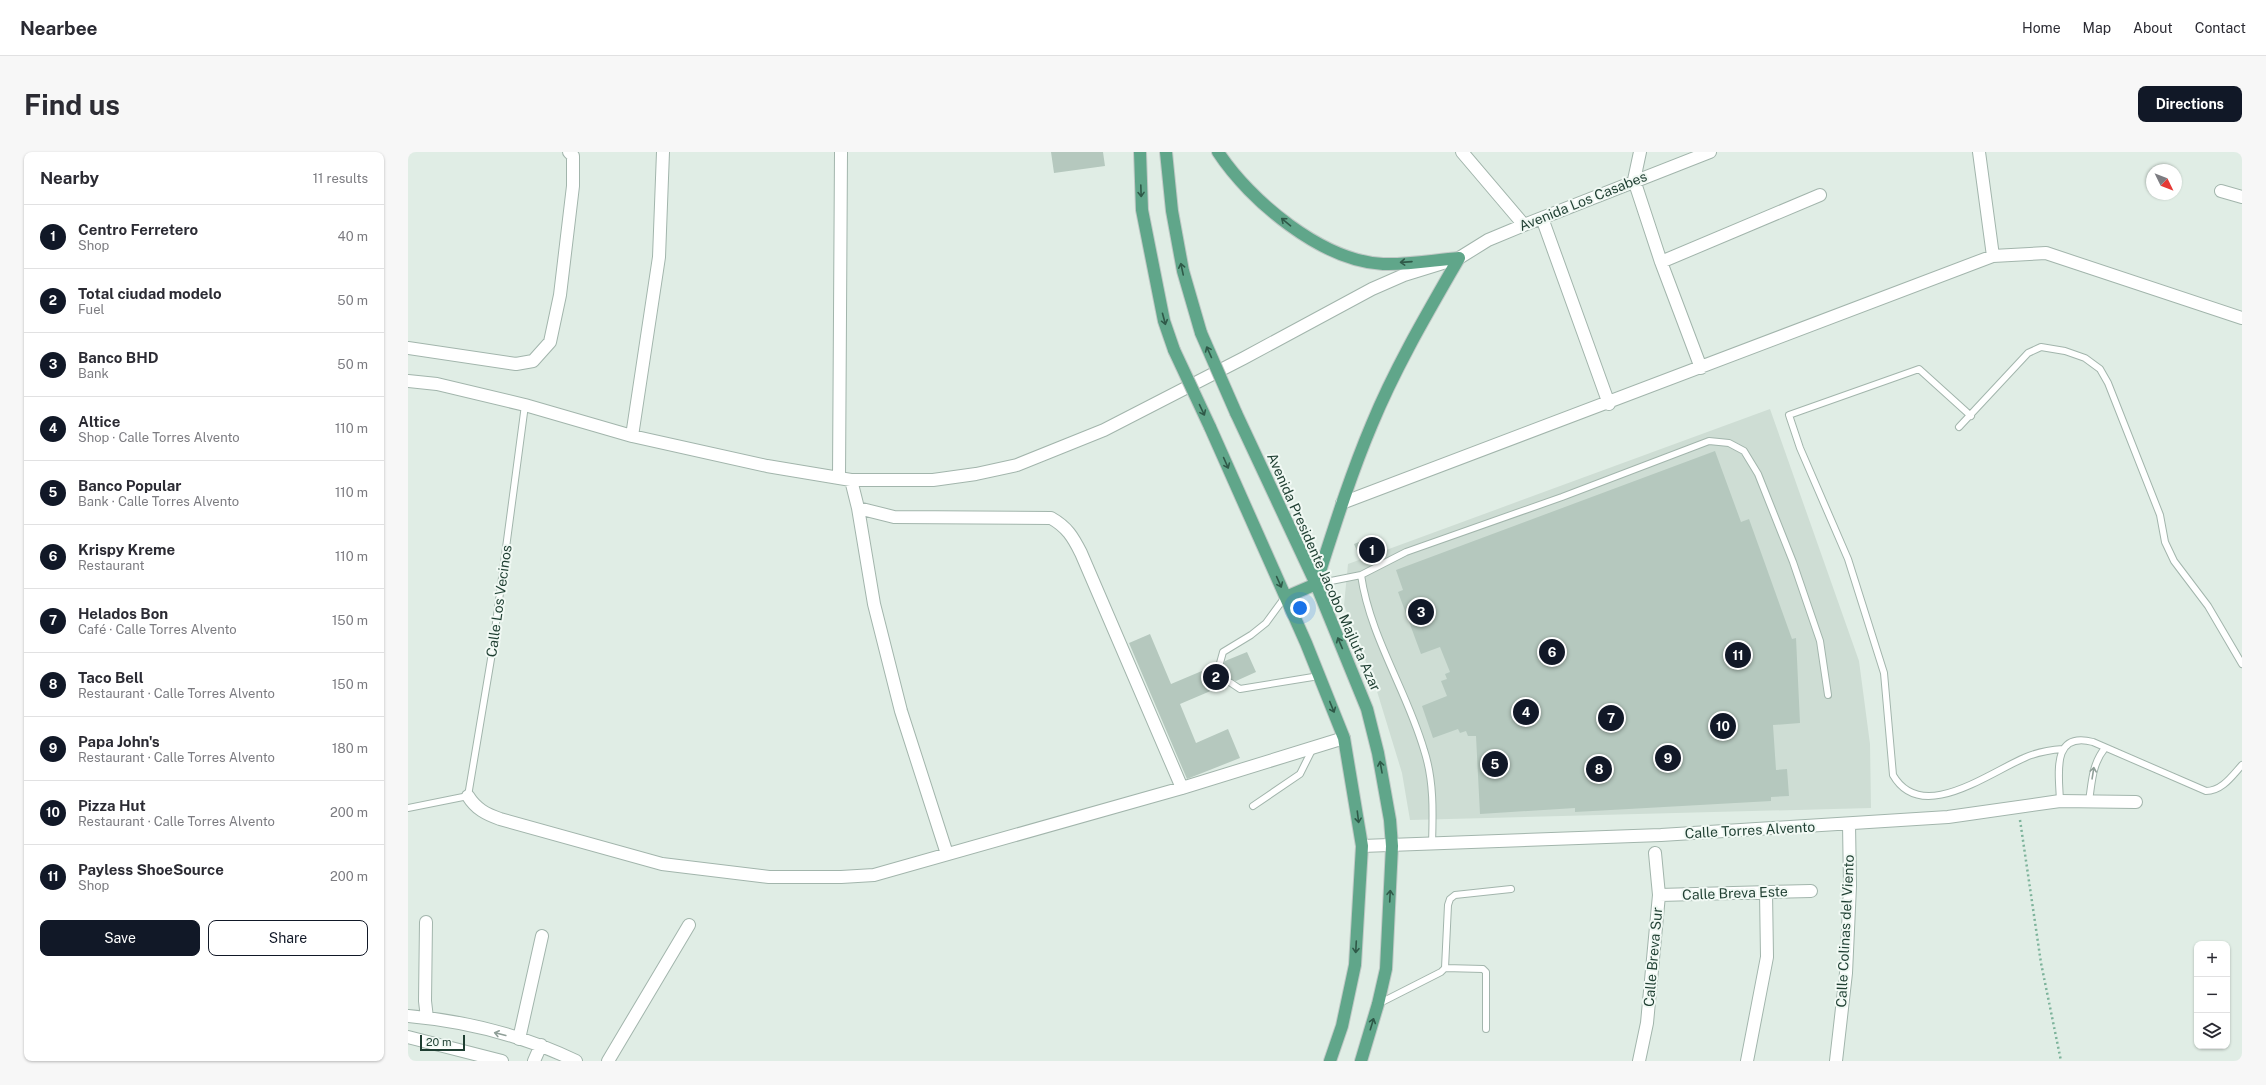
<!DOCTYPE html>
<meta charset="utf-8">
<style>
body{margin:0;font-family:"Public Sans",sans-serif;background:#f7f7f7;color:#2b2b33}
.controls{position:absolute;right:12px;bottom:12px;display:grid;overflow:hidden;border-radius:8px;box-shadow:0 1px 3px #0004}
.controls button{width:36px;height:36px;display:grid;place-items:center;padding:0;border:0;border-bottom:1px solid #e1e1e2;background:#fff;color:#2b2b33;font:20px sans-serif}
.compass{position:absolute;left:1738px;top:12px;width:36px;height:36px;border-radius:50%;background:#fff;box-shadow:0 1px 3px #0004;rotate:133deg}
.scale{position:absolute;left:12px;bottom:10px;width:45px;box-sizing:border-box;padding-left:4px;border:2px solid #1f3f32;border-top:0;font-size:11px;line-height:14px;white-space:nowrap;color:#1f3f32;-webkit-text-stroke:3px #f1f9f4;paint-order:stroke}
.you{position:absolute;left:892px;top:456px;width:14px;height:14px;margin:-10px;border:3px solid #fff;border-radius:50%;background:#1a73e8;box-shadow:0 0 0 6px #1a73e833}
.badge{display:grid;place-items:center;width:26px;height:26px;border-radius:50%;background:#111827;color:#fff;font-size:13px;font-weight:700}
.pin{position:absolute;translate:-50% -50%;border:2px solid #fff;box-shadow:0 1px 4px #0006}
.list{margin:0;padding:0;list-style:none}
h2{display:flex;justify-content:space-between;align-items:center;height:52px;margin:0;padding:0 16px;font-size:17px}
h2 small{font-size:13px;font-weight:400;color:#7c7c81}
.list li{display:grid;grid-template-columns:26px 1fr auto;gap:12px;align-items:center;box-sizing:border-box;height:64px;padding:0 16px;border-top:1px solid #e1e1e2}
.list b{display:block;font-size:15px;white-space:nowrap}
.list p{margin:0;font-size:13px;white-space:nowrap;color:#7c7c81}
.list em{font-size:13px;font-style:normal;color:#7c7c81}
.actions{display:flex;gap:8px;padding:12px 16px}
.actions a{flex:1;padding:9px 0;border:1px solid #111827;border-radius:8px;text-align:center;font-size:14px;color:#111827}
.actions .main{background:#111827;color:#fff}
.icon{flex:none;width:22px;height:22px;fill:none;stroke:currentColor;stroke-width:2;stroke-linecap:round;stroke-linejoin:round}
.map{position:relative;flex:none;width:1834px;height:909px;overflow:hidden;border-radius:8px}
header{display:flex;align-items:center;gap:24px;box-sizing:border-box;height:56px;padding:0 20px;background:#fff;border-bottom:1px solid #e1e1e2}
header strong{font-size:19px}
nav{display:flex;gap:22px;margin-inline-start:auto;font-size:14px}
.intro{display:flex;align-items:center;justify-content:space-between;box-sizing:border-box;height:96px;padding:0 24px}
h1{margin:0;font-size:28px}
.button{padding:10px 18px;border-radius:8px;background:#111827;color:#fff;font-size:14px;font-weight:700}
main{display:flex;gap:24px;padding:0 24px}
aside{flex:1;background:#fff;border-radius:8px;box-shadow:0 1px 3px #0004}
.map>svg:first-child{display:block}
.built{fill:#ceddd4}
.building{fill:#b5c8be}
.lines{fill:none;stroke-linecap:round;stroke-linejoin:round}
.service-casing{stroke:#a2b5ac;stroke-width:8}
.minor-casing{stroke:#a2b5ac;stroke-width:14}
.primary-casing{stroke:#c0c9c6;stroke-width:14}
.path{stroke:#7db39b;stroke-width:2.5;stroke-dasharray:2 3;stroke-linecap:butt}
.service{stroke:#fff;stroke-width:6}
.minor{stroke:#fff;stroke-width:12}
.primary{stroke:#60a68a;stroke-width:12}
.primary-bridge-casing{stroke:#c0c9c6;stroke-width:14;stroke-linecap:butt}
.primary-bridge{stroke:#60a68a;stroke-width:12}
.oneway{stroke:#2f5948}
.oneway2{stroke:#8f9f98}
.labels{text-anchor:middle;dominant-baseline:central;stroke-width:4;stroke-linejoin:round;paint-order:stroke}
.street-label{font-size:14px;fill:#1f3f32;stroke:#f1f9f4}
</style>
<header>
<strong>Nearbee</strong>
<nav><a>Home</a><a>Map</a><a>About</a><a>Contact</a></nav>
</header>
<div class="intro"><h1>Find us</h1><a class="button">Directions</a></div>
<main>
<aside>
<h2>Nearby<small>11 results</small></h2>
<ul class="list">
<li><span class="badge">1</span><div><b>Centro Ferretero</b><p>Shop</p></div><em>40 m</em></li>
<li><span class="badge">2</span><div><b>Total ciudad modelo</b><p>Fuel</p></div><em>50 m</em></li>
<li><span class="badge">3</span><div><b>Banco BHD</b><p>Bank</p></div><em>50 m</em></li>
<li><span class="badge">4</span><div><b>Altice</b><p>Shop · Calle Torres Alvento</p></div><em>110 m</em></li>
<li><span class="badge">5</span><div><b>Banco Popular</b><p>Bank · Calle Torres Alvento</p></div><em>110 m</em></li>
<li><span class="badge">6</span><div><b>Krispy Kreme</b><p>Restaurant</p></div><em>110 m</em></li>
<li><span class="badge">7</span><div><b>Helados Bon</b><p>Café · Calle Torres Alvento</p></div><em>150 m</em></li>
<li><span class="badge">8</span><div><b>Taco Bell</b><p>Restaurant · Calle Torres Alvento</p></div><em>150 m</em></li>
<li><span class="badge">9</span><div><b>Papa John's</b><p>Restaurant · Calle Torres Alvento</p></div><em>180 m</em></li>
<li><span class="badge">10</span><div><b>Pizza Hut</b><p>Restaurant · Calle Torres Alvento</p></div><em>200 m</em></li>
<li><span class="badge">11</span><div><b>Payless ShoeSource</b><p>Shop</p></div><em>200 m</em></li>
</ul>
<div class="actions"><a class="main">Save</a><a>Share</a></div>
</aside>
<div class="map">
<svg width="1834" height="909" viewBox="0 0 1834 909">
<rect width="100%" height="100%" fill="#e0ede5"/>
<path class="built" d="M 1362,257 L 1451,509 L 1462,592 L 1463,656 L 1002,668 L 994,621 L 968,536 L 936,453 L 940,412 Z"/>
<path class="building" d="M 643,0 L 695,0 L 697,14 L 646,21 Z
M 1307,299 L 1333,370 L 1341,367 L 1384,487 L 1388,486 L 1392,571 L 1365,573 L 1368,618 L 1379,617 L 1381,644 L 1363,645 L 1363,649 L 1167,660 L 1167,656 L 1072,662 L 1068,584 L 1060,584 L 1058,579 L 1052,581 L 1050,577 L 1025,586 L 1014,554 L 1039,544 L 1033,529 L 1039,527 L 1037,522 L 1042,520 L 1032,495 L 1013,502 L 990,440 L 995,438 L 988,418 Z
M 968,383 L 974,399 L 953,408 L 946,392 Z
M 742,482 L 763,532 L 808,513 L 814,515 L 817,509 L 839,500 L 848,520 L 828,529 L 821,527 L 819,532 L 772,552 L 788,591 L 820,577 L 832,606 L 779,627 L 721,491 Z"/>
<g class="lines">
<g class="service-casing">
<path id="service" d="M 1563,264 L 1511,217 L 1381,263 L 1392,296 L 1440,407 L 1476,521 L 1485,623 C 1513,672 1579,622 1616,606 C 1629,600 1641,598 1655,597
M 1551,275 L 1620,201 L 1633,195 L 1657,199 L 1677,206 L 1692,217 L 1700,231 L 1752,363 L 1757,390 L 1766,409 L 1800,454 L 1834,512
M 953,423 C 962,485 999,539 1016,598 C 1026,628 1025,661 1024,692
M 908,432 L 953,423 L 998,400 L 1154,345 L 1301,289 L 1321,291 L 1336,299 L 1350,322 L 1385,410 L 1412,489 L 1420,543
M 812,511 L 815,500 L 843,483 L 858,471 L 877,445
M 823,531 L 832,537 L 911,524
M 1652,649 C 1651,622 1643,579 1685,590 L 1798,639 C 1814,639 1824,624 1834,613
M 1681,649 C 1684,630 1684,612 1697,596
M 845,654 L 892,622 L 905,596
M 0,656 L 60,644 L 84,501 L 117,253
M 1037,816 L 1075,817 L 1078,820 L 1078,877
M 970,852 L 1033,820 L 1037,816 L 1040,753 L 1042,747 L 1047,743 L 1103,737"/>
</g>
<g class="minor-casing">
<path id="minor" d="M 1054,0 L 1116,73
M 1232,0 L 1226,28 L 1253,110 L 1293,216
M 1571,0 L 1585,104
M 1813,39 L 1834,45
M 1134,66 L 1201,252
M 1253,110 L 1412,43
M 0,196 L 108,212 L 125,209 L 142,190 L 152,143 L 165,34 L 165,4 L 161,0
M 0,229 L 29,232 L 117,253 L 224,284 L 359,314 L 443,328 L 525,328 L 568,322 L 609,313 L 696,278 L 836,206 L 964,137 L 996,123 L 1051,106 L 1080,88 L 1116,73 L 1302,0
M 224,284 L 251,105 L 255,0
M 431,326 L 433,0
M 443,328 L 450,356 L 486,365 L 643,366 C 659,375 665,385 673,401 L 774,636
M 934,351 L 1585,104 L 1638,101 L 1834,166
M 450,356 L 466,452 L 493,559 L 539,702
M 60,644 C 68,657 78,662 92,667 L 254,712 L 361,725 L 433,725 L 466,723 L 774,636 L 936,586
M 954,694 L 1253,683 L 1540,665 L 1652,649 L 1728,650
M 1251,743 L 1403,739
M 18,770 L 17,849 L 19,866
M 0,864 C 57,869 116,884 168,909
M 0,885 L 94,909
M 111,887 L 134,784
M 126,909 L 133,893
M 200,909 L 281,773
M 1231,909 L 1239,871 L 1251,743 L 1247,701
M 1339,909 L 1359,805 L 1358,740
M 1428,909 L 1438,821 L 1442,734 L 1441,672"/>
</g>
<g class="primary-casing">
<path id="primary" d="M 732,0 L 734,58 L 756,169 L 766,198
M 758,0 L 764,59 L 775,119 L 793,181
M 810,0 C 842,49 914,109 975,112 C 1000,113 1026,108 1051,106
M 828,261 L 908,432 L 959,557 L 970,601 L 982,668 L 984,694 L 978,817 L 970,852 L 953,909
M 802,275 L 898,491 L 936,586 L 954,694 L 947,813 L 934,874 L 922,909
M 878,445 L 908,432 C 925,379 942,324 964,272 C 988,214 1020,160 1051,106"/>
</g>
<path class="path" d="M 1612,668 L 1633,811 L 1653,909"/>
<use href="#service" class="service"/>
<use href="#minor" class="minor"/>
<use href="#primary" class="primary"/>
<g class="primary-bridge-casing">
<path id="primary-bridge" d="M 793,181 L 828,261
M 766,198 L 802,275"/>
</g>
<use href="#primary-bridge" class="primary-bridge"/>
</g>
<defs><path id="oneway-shaft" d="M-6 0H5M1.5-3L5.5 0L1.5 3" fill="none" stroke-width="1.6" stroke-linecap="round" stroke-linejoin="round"/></defs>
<g class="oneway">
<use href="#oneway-shaft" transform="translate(733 39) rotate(88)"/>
<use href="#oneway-shaft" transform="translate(878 70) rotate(-140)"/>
<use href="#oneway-shaft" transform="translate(998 110) rotate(176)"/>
<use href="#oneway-shaft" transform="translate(774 117) rotate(-102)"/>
<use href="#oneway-shaft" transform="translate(756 167) rotate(75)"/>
<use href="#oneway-shaft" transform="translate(801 200) rotate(-114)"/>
<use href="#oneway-shaft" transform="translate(794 258) rotate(65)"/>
<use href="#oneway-shaft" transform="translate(818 311) rotate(66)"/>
<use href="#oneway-shaft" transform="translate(871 430) rotate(66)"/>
<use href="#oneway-shaft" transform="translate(932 491) rotate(-113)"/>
<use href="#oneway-shaft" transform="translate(924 555) rotate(68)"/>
<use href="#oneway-shaft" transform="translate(973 615) rotate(-100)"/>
<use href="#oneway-shaft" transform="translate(950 665) rotate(83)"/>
<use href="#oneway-shaft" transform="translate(982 744) rotate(-87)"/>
<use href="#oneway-shaft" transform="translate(948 795) rotate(93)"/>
<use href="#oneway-shaft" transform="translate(964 872) rotate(-73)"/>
</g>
<g class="oneway2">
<use href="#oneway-shaft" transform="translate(1685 621) rotate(-81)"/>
<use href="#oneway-shaft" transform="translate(92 882) rotate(-166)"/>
</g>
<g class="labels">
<g class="street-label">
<text transform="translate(1175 49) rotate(-22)">Avenida Los Casabes</text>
<text transform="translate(916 420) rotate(66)">Avenida Presidente Jacobo Majluta Azar</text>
<text transform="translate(91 449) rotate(-82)">Calle Los Vecinos</text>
<text transform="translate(1342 678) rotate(-3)">Calle Torres Alvento</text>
<text transform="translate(1327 741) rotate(-2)">Calle Breva Este</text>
<text transform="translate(1437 779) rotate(-87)">Calle Colinas del Viento</text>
<text transform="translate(1245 805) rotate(-85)">Calle Breva Sur</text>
</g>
</g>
</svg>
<div class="controls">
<button>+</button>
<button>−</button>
<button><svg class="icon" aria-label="layers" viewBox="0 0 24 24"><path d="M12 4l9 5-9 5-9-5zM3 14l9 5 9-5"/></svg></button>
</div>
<svg class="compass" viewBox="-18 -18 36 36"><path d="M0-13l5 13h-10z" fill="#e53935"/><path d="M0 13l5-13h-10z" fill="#7c7c81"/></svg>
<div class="scale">20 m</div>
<div class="you"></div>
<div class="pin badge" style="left:964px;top:398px">1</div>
<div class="pin badge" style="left:808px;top:525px">2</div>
<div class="pin badge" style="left:1013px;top:460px">3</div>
<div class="pin badge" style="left:1118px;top:560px">4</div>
<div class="pin badge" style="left:1087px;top:612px">5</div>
<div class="pin badge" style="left:1144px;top:500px">6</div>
<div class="pin badge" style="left:1203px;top:566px">7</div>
<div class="pin badge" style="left:1191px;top:617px">8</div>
<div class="pin badge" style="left:1260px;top:606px">9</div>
<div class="pin badge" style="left:1315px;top:574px">10</div>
<div class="pin badge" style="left:1330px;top:503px">11</div>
</div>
</main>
